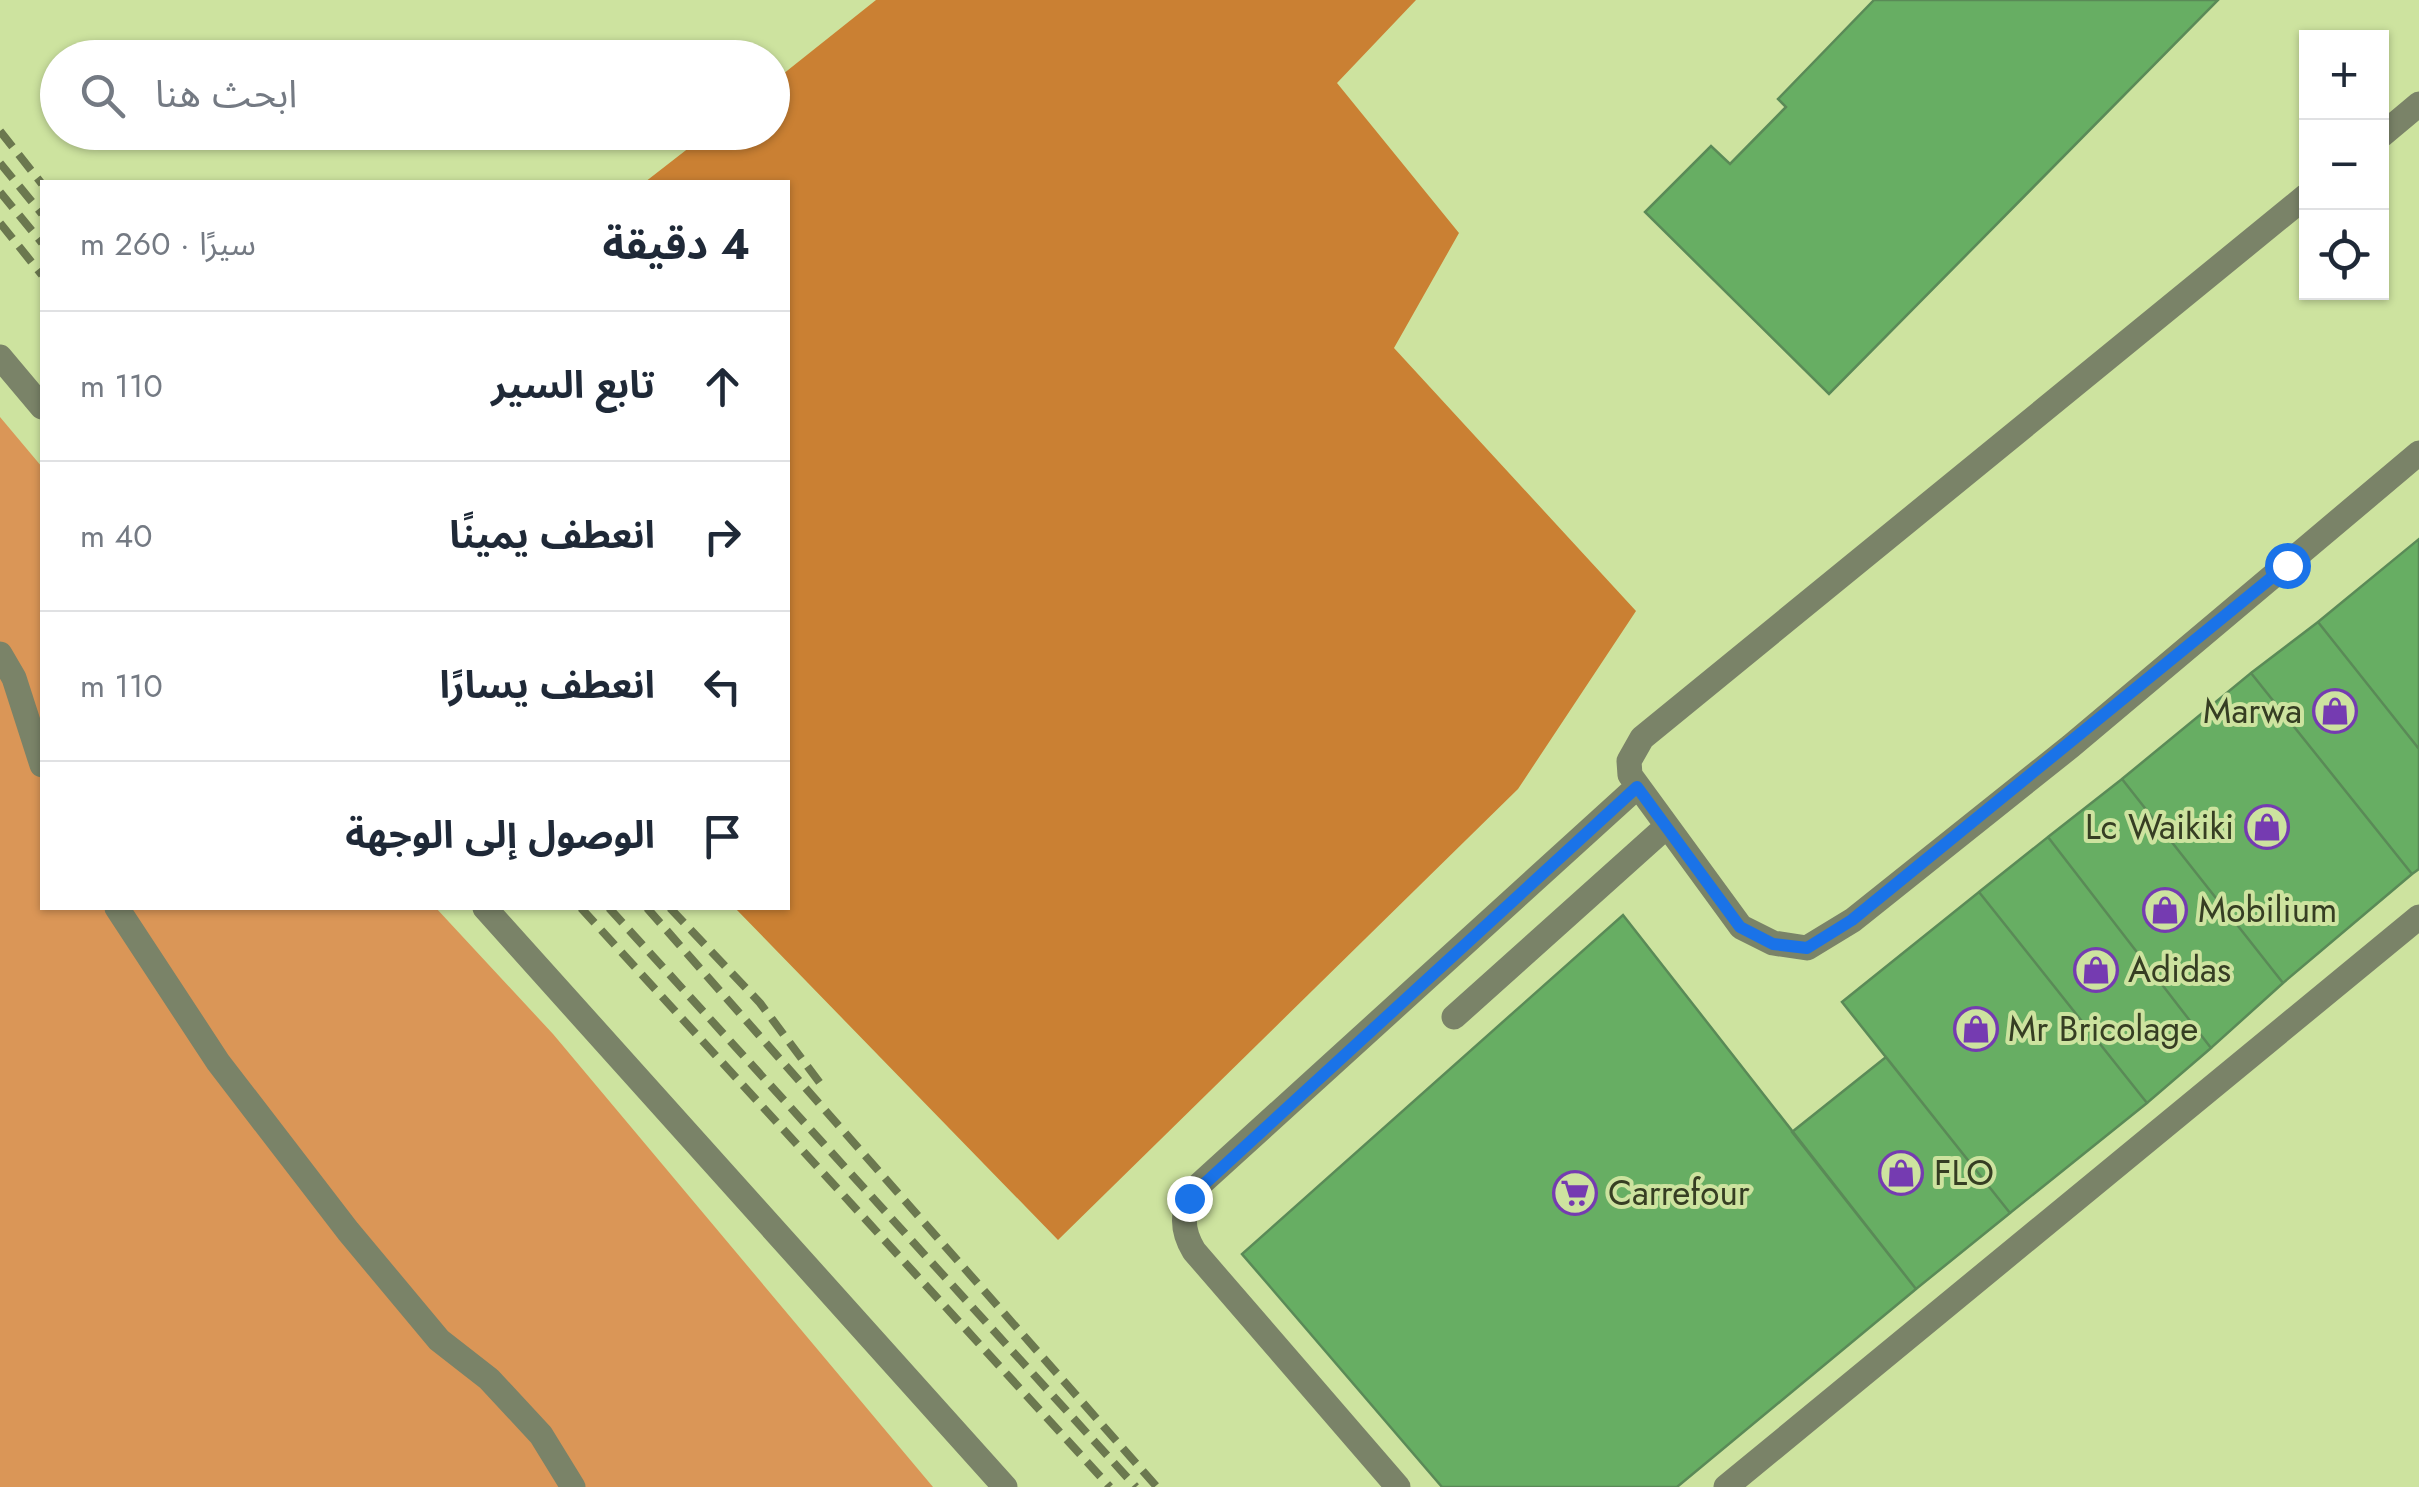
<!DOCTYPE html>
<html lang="ar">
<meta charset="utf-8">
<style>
body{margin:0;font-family:Jost,"Noto Sans Arabic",sans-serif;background:#f2f2f3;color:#1f2937;direction:rtl}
.controls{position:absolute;right:30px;top:30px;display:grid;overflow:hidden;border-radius:0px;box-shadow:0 2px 8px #0004}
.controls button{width:90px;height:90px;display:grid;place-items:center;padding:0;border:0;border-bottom:2px solid #e0e1e3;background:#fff;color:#1f2937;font:50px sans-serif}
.stop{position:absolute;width:30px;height:30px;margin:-22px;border:8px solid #1a73e8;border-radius:50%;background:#fff}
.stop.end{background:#1a73e8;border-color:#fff;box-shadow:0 2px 10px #0008}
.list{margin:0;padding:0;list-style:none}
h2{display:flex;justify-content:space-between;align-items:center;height:130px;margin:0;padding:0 40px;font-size:42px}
h2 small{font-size:32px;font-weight:400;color:#747a83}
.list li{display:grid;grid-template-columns:65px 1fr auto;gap:30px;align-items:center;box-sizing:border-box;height:150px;padding:0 40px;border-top:2px solid #e0e1e3}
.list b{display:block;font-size:38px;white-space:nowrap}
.list em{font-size:32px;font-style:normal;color:#747a83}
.icon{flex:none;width:55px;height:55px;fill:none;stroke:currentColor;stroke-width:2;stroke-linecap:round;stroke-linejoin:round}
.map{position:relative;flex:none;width:2419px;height:1487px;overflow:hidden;direction:ltr}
.search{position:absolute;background:#fff;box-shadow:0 2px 8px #0004;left:40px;top:40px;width:750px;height:110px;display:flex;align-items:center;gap:25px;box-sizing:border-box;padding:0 35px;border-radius:55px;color:#747a83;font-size:38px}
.panel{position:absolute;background:#fff;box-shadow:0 2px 8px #0004;left:40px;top:180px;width:750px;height:730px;border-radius:0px;direction:rtl}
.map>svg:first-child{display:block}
.green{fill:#da9657}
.forest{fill:#ca8033}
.building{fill:#67ae63;stroke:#5a8a57;stroke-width:2.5}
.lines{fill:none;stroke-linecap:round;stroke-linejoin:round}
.minor{stroke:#7a8368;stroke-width:25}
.rail{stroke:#6b784f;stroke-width:8;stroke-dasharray:20 10;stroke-linecap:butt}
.route{stroke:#1a73e8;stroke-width:12}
.labels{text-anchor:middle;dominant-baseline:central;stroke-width:8;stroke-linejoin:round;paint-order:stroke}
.poi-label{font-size:35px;fill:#363e23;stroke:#cde39f;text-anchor:start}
</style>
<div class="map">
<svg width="2419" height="1487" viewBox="0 0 2419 1487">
<rect width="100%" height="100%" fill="#cde39f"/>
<path class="green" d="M 0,417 L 42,467 L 42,908 L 436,908 L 553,1034 L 933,1487 L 0,1487 Z"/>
<path class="forest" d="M 876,0 L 1416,0 L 1337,83 L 1459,233 L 1394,348 L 1636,611 L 1518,789 L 1058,1240 L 735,908 L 788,908 L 788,182 L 645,182 L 708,133 L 772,132 L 773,82 Z"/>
<path class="building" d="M 1874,0 L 2218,0 L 1829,394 L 1645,212 L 1711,146 L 1730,164 L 1786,107 L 1778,99 Z
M 2419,539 L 2419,749 L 2318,622 Z
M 2318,622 L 2419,749 L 2419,869 L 2412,874 L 2251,673 Z
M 2251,673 L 2412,874 L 2283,983 L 2122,779 Z
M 2122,779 L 2283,983 L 2211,1048 L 2048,837 Z
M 2048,837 L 2211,1048 L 2147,1103 L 1979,892 Z
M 1979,892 L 2147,1103 L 2010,1213 L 1842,1002 Z
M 1623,915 L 1916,1289 L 1677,1487 L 1442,1487 L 1242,1254 Z
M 1886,1057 L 2010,1213 L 1916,1289 L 1792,1132 Z"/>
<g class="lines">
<path class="minor" d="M 2382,135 L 2419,104
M 2306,196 L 1642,738 L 1629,761 L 1630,775 L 1741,927 L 1773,943 L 1807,948 L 1853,920 L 2071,746 L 2419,453
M 0,357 L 42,407
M 0,654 L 14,678 L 42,765
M 117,908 L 218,1062 L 348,1231 L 439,1340 L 489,1379 L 541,1435 L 573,1487
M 485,908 L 1005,1487
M 1454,1017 L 1667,826
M 1398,1487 L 1194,1251 C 1180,1228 1181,1208 1198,1186 L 1637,787
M 1726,1487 L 2419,917"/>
<path class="rail" d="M 0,131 L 42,184
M 0,163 L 42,214
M 0,192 L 42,243
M 0,223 L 42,275
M 581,908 L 1110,1487
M 609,908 L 1136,1487
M 647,908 L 1157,1487
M 670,908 L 760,1003 L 823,1087"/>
</g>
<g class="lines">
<path class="route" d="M 1189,1198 L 1637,787 L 1740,927 L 1773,944 L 1807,948 L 1852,920 L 2287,565"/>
</g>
<defs>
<g id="shop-ring" transform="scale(2.25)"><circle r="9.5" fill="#cde39f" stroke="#753bb1" stroke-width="1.5"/><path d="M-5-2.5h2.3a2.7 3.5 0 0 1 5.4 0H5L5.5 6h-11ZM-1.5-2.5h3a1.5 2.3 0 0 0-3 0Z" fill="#753bb1"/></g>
<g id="supermarket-ring" transform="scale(2.25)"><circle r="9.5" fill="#cde39f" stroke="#753bb1" stroke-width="1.5"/><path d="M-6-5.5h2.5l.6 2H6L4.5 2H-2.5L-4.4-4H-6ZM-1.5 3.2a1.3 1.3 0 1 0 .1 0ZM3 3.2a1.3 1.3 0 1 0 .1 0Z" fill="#753bb1"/></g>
</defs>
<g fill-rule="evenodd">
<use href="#shop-ring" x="2335" y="711"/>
<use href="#shop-ring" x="2267" y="827"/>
<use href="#shop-ring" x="2165" y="910"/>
<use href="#shop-ring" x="2096" y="970"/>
<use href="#shop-ring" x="1976" y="1029"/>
<use href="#shop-ring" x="1901" y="1173"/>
<use href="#supermarket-ring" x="1575" y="1193"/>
</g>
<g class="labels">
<g class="poi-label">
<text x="2302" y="711" text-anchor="end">Marwa</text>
<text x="2234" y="827" text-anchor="end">Lc Waikiki</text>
<text x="2198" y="910">Mobilium</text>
<text x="2128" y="970">Adidas</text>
<text x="2008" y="1029">Mr Bricolage</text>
<text x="1934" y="1173">FLO</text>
<text x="1608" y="1193">Carrefour</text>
</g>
</g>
</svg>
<div class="controls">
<button>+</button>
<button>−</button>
<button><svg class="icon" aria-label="locate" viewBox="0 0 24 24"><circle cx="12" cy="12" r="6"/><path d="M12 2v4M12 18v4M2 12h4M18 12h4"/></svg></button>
</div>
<div class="stop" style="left:2287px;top:565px"></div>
<div class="stop end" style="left:1189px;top:1198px"></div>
<div class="search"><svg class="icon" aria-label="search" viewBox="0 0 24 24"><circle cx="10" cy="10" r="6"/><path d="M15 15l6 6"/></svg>ابحث هنا</div>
<section class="panel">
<h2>4 دقيقة<small>سيرًا · 260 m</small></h2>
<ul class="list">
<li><svg class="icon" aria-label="ahead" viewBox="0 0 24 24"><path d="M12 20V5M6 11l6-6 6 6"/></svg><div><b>تابع السير</b></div><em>110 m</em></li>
<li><svg class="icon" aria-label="right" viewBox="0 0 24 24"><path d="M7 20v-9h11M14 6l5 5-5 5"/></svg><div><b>انعطف يمينًا</b></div><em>40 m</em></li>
<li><svg class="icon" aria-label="left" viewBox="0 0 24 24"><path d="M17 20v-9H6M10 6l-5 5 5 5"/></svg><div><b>انعطف يسارًا</b></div><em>110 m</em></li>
<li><svg class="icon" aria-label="arrive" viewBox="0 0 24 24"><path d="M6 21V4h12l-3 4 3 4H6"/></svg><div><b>الوصول إلى الوجهة</b></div></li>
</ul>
</section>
</div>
